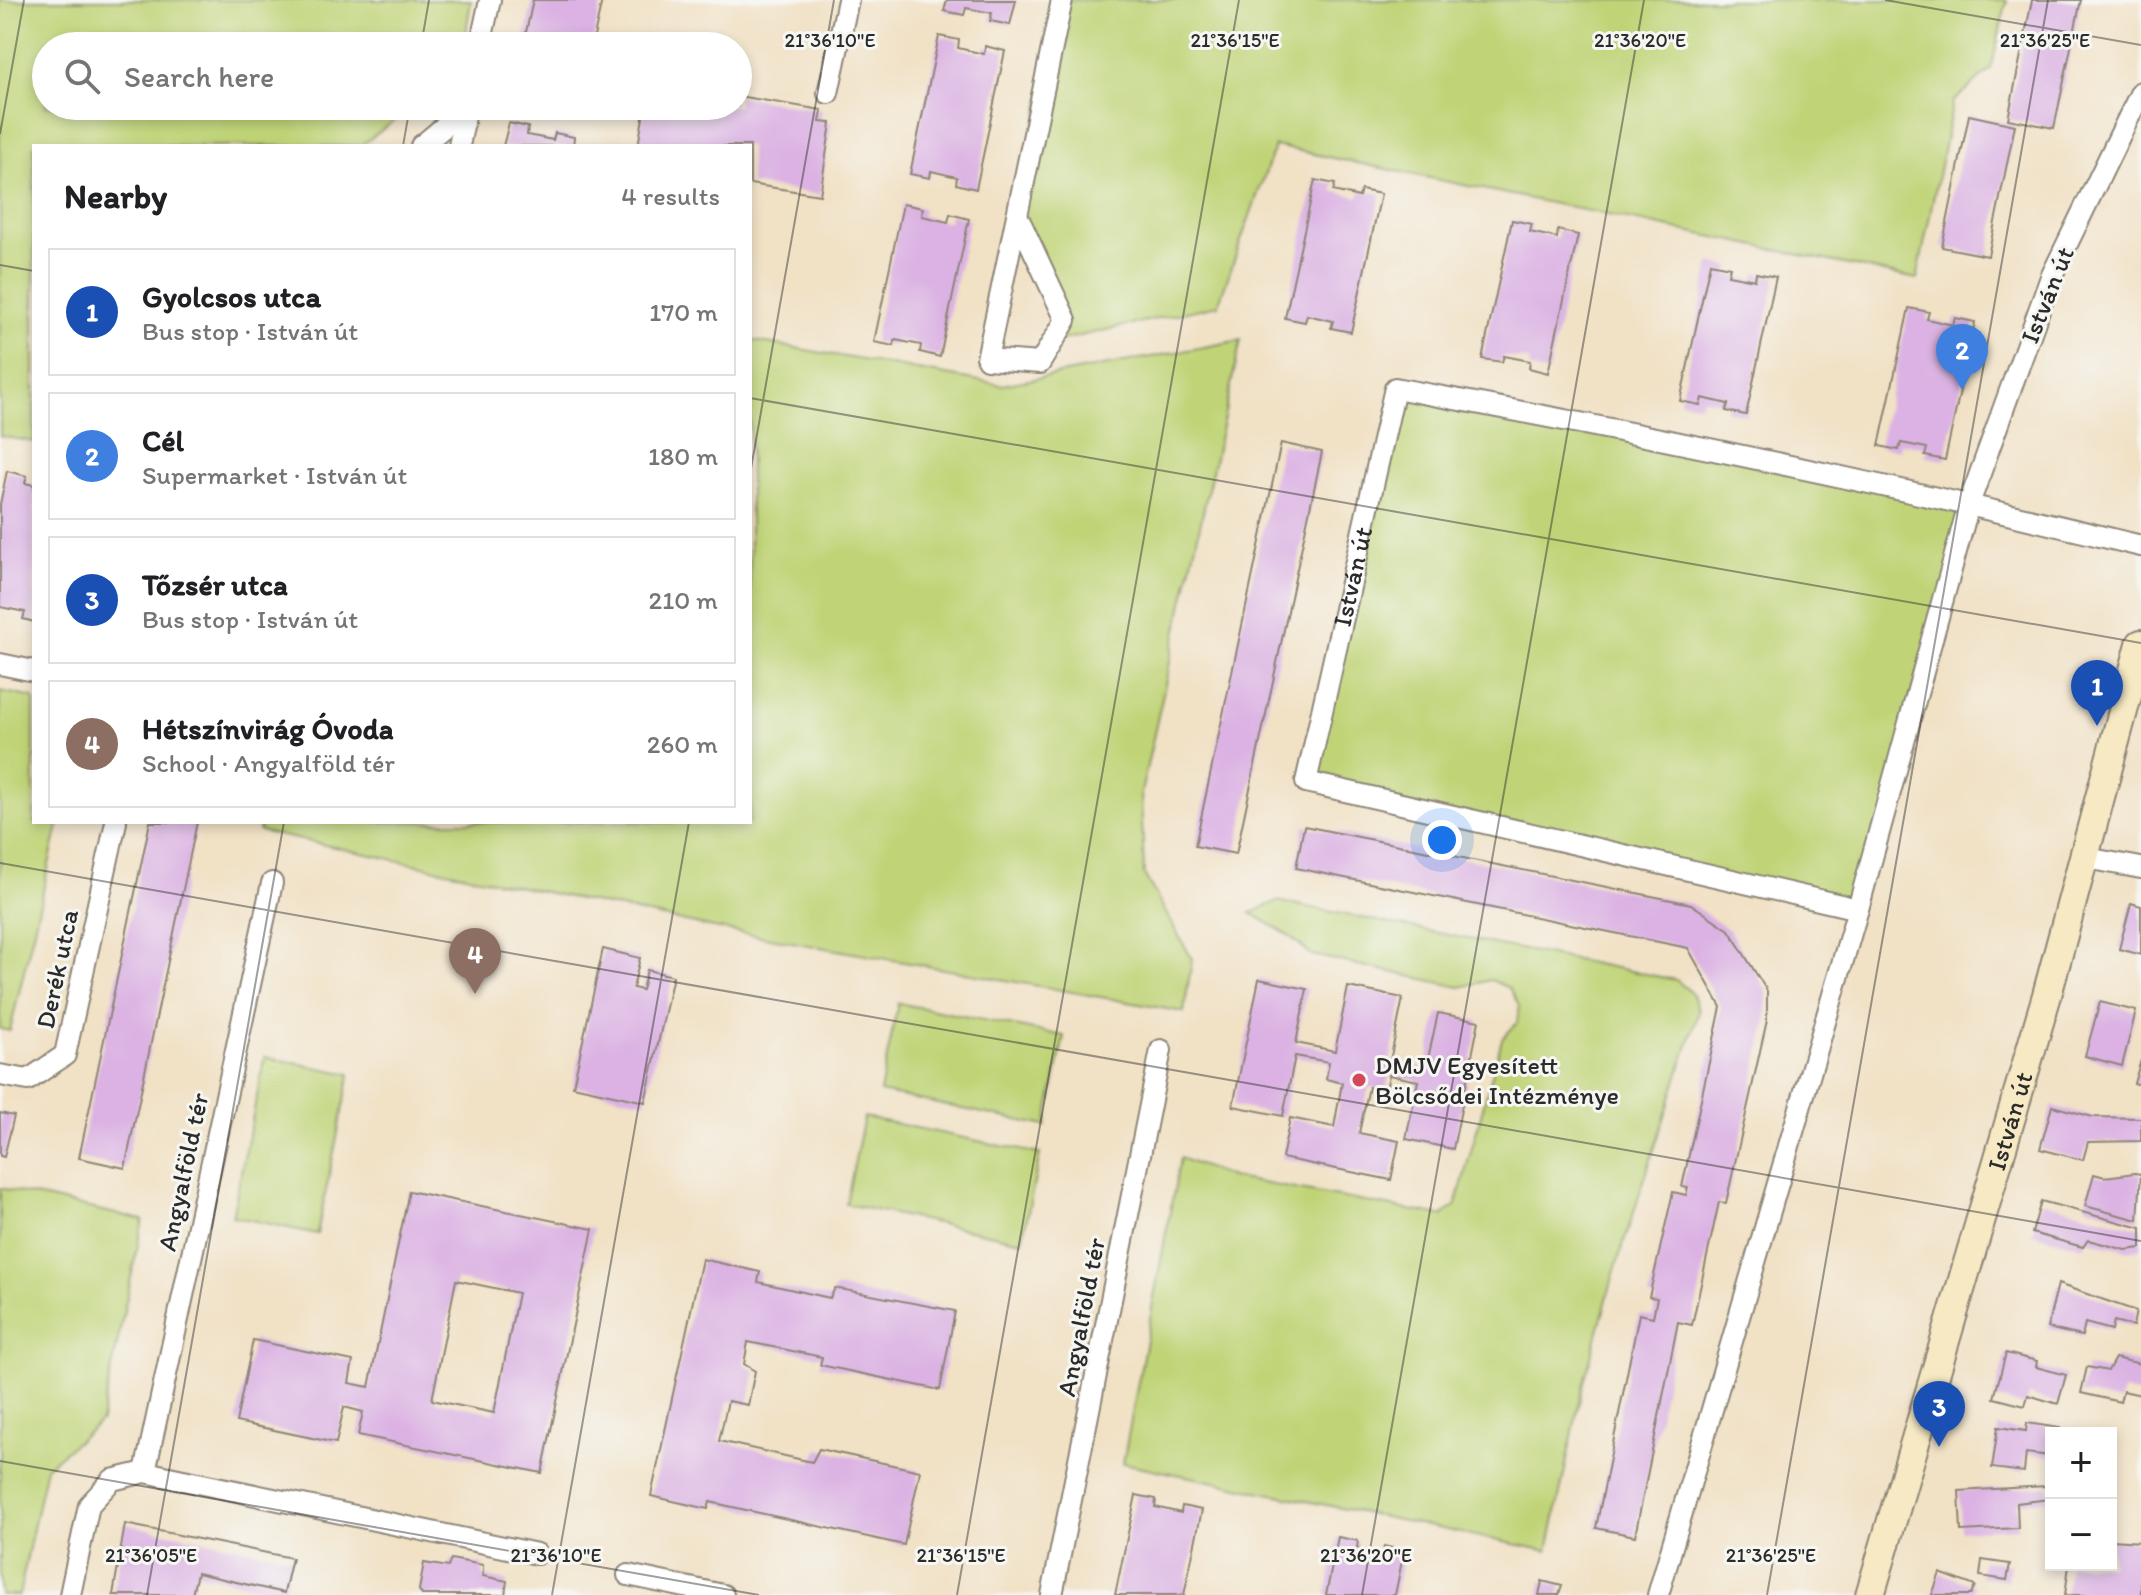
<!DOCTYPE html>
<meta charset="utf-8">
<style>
body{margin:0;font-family:Itim,sans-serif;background:#f2f2f2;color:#202124}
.controls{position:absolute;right:24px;bottom:24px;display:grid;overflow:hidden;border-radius:0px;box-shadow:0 4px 12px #0003}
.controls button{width:72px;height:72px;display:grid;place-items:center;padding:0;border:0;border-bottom:2px solid #e0e0e0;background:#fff;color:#202124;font:40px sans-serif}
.you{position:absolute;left:1442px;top:840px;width:28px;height:28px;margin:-20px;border:6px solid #fff;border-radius:50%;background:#1a73e8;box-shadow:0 0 0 12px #1a73e833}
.badge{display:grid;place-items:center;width:52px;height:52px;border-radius:50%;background:#d1495b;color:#fff;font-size:26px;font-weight:700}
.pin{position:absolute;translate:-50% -66px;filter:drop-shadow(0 2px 4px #0008)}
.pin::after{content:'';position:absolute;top:42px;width:28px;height:24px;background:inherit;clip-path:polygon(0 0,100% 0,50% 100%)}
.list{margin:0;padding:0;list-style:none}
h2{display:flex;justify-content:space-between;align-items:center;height:104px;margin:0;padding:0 32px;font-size:34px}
h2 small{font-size:26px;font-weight:400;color:#757577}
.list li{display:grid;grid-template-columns:52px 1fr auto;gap:24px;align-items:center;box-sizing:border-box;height:128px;margin:0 16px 16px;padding:0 16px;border:2px solid #e0e0e0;border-radius:0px}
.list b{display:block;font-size:30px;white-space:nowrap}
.list p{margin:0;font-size:26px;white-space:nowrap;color:#757577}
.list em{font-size:26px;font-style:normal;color:#757577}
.icon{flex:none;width:44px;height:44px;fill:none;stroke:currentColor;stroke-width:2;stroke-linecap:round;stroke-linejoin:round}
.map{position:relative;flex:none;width:2141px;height:1595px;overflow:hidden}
.search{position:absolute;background:#fff;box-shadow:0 4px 12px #0003;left:32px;top:32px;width:720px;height:88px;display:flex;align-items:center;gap:20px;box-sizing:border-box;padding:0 28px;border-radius:44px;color:#757577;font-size:30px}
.panel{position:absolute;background:#fff;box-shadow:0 4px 12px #0003;left:32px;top:144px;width:720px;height:680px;border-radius:0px}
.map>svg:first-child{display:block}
.green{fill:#c0d477;stroke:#768051;stroke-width:2}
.building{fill:#dbb2e3;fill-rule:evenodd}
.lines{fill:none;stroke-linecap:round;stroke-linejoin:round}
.street-casing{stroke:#8e8678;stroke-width:24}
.secondary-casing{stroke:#8e8678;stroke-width:32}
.street{stroke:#fff;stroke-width:20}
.secondary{stroke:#f6e9c3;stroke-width:28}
.ticks{fill:none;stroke:#2b2b2b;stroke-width:2;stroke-opacity:0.45}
.poi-dot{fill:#d1495b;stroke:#f6f6f2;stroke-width:3}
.labels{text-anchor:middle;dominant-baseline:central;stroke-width:6;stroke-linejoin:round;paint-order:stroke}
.street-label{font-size:26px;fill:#2b2b2b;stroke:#f6f6f2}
.poi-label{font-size:26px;fill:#2b2b2b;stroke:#f6f6f2;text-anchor:start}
.ticks-label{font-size:20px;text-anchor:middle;fill:#2b2b2b;stroke:#f6f6f2;stroke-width:6;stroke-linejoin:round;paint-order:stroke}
</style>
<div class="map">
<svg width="2141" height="1595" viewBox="0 0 2141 1595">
<rect width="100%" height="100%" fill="#f6f6f2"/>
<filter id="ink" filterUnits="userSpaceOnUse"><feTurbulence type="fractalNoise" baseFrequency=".0125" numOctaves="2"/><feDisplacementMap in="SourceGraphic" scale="16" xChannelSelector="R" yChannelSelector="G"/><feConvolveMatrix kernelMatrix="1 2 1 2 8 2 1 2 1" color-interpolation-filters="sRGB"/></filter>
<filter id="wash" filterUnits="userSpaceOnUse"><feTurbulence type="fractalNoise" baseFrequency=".006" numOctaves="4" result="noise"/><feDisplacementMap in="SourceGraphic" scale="32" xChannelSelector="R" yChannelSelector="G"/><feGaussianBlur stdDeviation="1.8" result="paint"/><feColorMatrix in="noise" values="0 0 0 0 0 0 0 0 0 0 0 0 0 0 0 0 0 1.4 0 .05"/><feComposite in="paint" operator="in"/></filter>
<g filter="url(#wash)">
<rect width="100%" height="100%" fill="#f1e1c5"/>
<path class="green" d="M 0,0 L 471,0 L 464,46 L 46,46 L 46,106 L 414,106 L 360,146 L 34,146 L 34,442 L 0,436 Z
M 1062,0 L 2007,0 L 1991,69 L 1953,102 L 1917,279 L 1275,146 L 1218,305 L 1053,342 L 1066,320 L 1017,215 Z
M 750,340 L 1002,385 L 1241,340 L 1141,793 L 1144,874 L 1192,959 L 1184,1012 L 714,928 L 259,831 L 261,822 L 750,822 Z
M 1395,388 L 1969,504 L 1858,909 L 1306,782 Z
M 0,691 L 34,698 L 34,822 L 59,822 L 10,1031 L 0,1029 Z
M 1277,901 L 1676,980 L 1691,992 L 1699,1011 L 1615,1270 L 1581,1393 L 1548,1551 L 1123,1463 L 1180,1158 L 1234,1178 L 1442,1216 L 1456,1205 L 1502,1039 L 1517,1023 L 1519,1006 L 1509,988 L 1491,980 L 1460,987 L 1312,955 L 1288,935 L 1251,913 Z
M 898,1003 L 1064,1036 L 1046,1126 L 880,1092 Z
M 265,1057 L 350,1074 L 317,1234 L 232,1216 Z
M 864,1117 L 1040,1154 L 1022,1241 L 846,1204 Z
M 0,1188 L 143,1220 L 101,1421 L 46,1467 L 19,1595 L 0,1595 Z"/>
<g id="blocks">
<path class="building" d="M 533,0 L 602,0 L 592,46 L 523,46 Z
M 947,0 L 1016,0 L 1010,25 L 990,21 L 992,13 L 966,8 L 964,15 L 944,11 Z
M 2032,0 L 2081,0 L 2054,128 L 2008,119 Z
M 939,36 L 959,40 L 958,48 L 984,54 L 985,46 L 1005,51 L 976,189 L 956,184 L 957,177 L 931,171 L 930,178 L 910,174 Z
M 738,96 L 822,110 L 820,122 L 831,123 L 820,195 L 750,184 L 750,146 L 638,146 L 645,106 L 738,106 Z
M 1969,115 L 2015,125 L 1988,256 L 1942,247 Z
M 509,123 L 528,127 L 527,135 L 553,140 L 555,133 L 574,137 L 573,146 L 503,146 Z
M 1315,180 L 1335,184 L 1333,191 L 1359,197 L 1361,190 L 1381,194 L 1351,332 L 1331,328 L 1333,321 L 1307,315 L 1305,322 L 1285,318 Z
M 903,204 L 923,208 L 922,216 L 948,222 L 950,214 L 969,219 L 940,357 L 920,352 L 921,345 L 895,340 L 894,346 L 874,342 Z
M 1512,220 L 1532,224 L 1530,232 L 1557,238 L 1558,230 L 1578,235 L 1548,373 L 1529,368 L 1530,361 L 1504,356 L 1502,362 L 1482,359 Z
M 1710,263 L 1730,267 L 1728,275 L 1755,280 L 1756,273 L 1776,277 L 1746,415 L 1726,411 L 1728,404 L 1702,398 L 1700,405 L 1680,401 Z
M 1909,308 L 1929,312 L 1927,319 L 1953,325 L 1955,318 L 1975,322 L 1945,460 L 1925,456 L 1927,448 L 1901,443 L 1899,450 L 1879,446 Z
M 1281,443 L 1322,452 L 1236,854 L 1195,846 Z
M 7,471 L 27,476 L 25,483 L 34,485 L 34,622 L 23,619 L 25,612 L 0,607 L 0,504 Z
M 150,822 L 197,822 L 125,1168 L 79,1158 Z
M 1304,826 L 1691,904 L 1729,930 L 1767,991 L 1767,1020 L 1726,1203 L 1719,1202 L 1692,1325 L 1678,1322 L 1635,1536 L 1596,1528 L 1639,1314 L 1653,1317 L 1657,1298 L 1649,1297 L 1673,1192 L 1686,1195 L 1688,1188 L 1682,1187 L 1721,1007 L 1688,948 L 1296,868 Z
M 2131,903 L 2141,906 L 2141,955 L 2119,949 Z
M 603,949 L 640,958 L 633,988 L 642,990 L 647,970 L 673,976 L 645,1102 L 573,1086 Z
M 1259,979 L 1307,989 L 1296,1043 L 1335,1051 L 1348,987 L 1403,998 L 1390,1061 L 1426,1068 L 1438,1013 L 1479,1021 L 1453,1149 L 1406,1139 L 1418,1081 L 1389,1075 L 1386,1090 L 1369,1087 L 1359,1133 L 1399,1141 L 1391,1180 L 1282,1158 L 1290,1118 L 1334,1127 L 1342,1083 L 1326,1079 L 1329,1062 L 1295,1056 L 1283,1116 L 1233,1106 Z
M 2100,1002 L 2136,1011 L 2122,1066 L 2085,1056 Z
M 2141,1060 L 2141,1085 L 2134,1083 Z
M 2052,1106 L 2093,1117 L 2141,1118 L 2141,1141 L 2088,1142 L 2083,1160 L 2040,1149 Z
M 0,1113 L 14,1116 L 4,1157 L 0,1156 Z
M 2135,1173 L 2141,1174 L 2138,1220 L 2085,1206 L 2094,1174 L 2105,1177 Z
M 409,1191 L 593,1229 L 542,1473 L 358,1435 L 363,1412 L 344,1407 L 336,1443 L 236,1422 L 253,1340 L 353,1361 L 349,1383 L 369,1387 ZM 456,1280 L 518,1293 L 494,1413 L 432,1400 Z
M 2041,1201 L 2141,1228 L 2141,1248 L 2126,1250 L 2088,1240 L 2083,1247 L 2032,1233 Z
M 702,1259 L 760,1272 L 758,1282 L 830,1298 L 835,1288 L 955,1311 L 940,1390 L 820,1365 L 822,1357 L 748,1342 L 744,1364 L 755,1371 L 748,1405 L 728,1401 L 719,1441 L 812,1462 L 819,1449 L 920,1471 L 904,1545 L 710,1502 L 708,1509 L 651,1496 Z
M 2058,1284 L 2136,1311 L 2133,1326 L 2114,1321 L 2112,1330 L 2085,1323 L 2082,1336 L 2047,1328 Z
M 2006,1353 L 2037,1361 L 2036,1367 L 2066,1375 L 2058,1404 L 2028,1395 L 2025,1406 L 1994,1398 Z
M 2115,1358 L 2141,1364 L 2141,1395 L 2123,1391 L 2120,1402 L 2081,1393 L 2087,1367 L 2108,1371 Z
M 2027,1423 L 2060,1428 L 2060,1433 L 2051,1433 L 2051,1456 L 2026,1453 L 2024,1472 L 1992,1468 L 1998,1427 L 2026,1431 Z
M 2047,1486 L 2050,1499 L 2017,1503 L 2018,1528 L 1961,1531 L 1959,1491 Z
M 1136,1495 L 1156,1499 L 1155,1507 L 1181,1513 L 1182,1506 L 1202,1510 L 1184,1595 L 1115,1595 Z
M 125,1524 L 292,1558 L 284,1593 L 197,1573 L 192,1595 L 113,1595 Z
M 1338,1537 L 1358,1541 L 1357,1548 L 1383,1554 L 1384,1546 L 1404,1551 L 1395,1595 L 1326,1595 Z
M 2111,1540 L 2141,1542 L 2141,1595 L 2065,1595 L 2069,1565 L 2111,1565 Z
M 451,1559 L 483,1565 L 483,1576 L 507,1581 L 505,1595 L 422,1595 L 419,1590 L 424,1563 L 448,1567 Z
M 1982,1560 L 2010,1564 L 2007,1580 L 1980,1576 Z
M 1940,1573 L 1975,1586 L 1971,1595 L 1932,1595 Z
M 1542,1581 L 1562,1586 L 1559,1595 L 1539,1595 Z"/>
</g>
</g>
<g filter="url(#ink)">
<use href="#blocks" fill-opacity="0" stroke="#8e8678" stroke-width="2"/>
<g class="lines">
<g class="street-casing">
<g id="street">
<path d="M 480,46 L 490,0"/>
<path id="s1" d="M 2141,92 L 2051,277 L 1969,504 L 1858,909 L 1306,782 L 1395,388 C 1645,434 1894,485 2141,546"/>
<path d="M 828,93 L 848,0"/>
<path d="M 421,146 L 467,108"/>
<path d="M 459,146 L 467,106"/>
<path d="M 1017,215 L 1066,320 L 1040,363 L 987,359 L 1062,0"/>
<path d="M 0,664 L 34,671"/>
<path d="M 2081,857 L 2141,868"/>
<path d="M 0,1075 L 28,1080 L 65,1055 L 116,822"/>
<path d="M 145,1472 L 272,883"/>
<path d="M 628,1575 L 723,1595"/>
<path d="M 70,1595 L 89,1505 L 112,1480 L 145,1472 L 537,1554"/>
<path d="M 1052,1595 L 1161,1050"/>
<path d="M 1658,1595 L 1858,909"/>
</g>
</g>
<g class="secondary-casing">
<g id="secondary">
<path id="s2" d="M 1870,1595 L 2047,995 L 2141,644"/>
</g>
</g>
<use href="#street" class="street"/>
<use href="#secondary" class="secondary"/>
</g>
</g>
<path class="ticks" d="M 1885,0 L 2141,45M 421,46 L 429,0M 0,134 L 24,0M 403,146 L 410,106M 0,265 L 34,271M 750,398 L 2141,643M 750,474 L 834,0M 0,863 L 2141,1241M 0,1461 L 759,1595M 147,1595 L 284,822M 552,1595 L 689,822M 957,1595 L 1239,0M 1362,1595 L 1644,0M 1767,1595 L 2048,0"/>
<circle class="poi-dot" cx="1359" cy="1080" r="8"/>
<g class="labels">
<g class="street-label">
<text transform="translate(2047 295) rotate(-68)">István út</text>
<text stroke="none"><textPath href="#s1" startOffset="1644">István út</textPath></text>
<text transform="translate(57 969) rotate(-78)">Derék utca</text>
<text stroke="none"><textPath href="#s2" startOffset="494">István út</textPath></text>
<text transform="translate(183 1172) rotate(-78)">Angyalföld tér</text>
<text transform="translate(1081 1317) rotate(-79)">Angyalföld tér</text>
</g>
<g class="poi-label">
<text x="1375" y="1065">DMJV Egyesített<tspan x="1375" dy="30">Bölcsődei Intézménye</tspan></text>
</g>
</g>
<g class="ticks-label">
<text x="830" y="47">21°36'10"E</text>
<text x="1235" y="47">21°36'15"E</text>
<text x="1640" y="47">21°36'20"E</text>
<text x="2045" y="47">21°36'25"E</text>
<text x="151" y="1562">21°36'05"E</text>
<text x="556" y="1562">21°36'10"E</text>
<text x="961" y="1562">21°36'15"E</text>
<text x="1366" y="1562">21°36'20"E</text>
<text x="1771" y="1562">21°36'25"E</text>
</g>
</svg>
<div class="controls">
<button>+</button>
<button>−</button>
</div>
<div class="you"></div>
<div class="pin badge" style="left:2097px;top:726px;background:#1a4fb4">1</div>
<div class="pin badge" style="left:1962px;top:390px;background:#3f7fe0">2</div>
<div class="pin badge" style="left:1939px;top:1447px;background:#1a4fb4">3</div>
<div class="pin badge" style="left:475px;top:994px;background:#8d6e63">4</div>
<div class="search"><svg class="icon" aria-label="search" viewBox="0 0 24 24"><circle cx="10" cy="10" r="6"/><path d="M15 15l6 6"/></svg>Search here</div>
<section class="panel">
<h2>Nearby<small>4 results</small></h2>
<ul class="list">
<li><span class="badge" style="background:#1a4fb4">1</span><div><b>Gyolcsos utca</b><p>Bus stop · István út</p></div><em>170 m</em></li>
<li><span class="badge" style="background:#3f7fe0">2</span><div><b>Cél</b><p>Supermarket · István út</p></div><em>180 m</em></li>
<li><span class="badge" style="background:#1a4fb4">3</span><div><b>Tőzsér utca</b><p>Bus stop · István út</p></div><em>210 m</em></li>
<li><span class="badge" style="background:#8d6e63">4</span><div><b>Hétszínvirág Óvoda</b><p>School · Angyalföld tér</p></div><em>260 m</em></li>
</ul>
</section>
</div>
